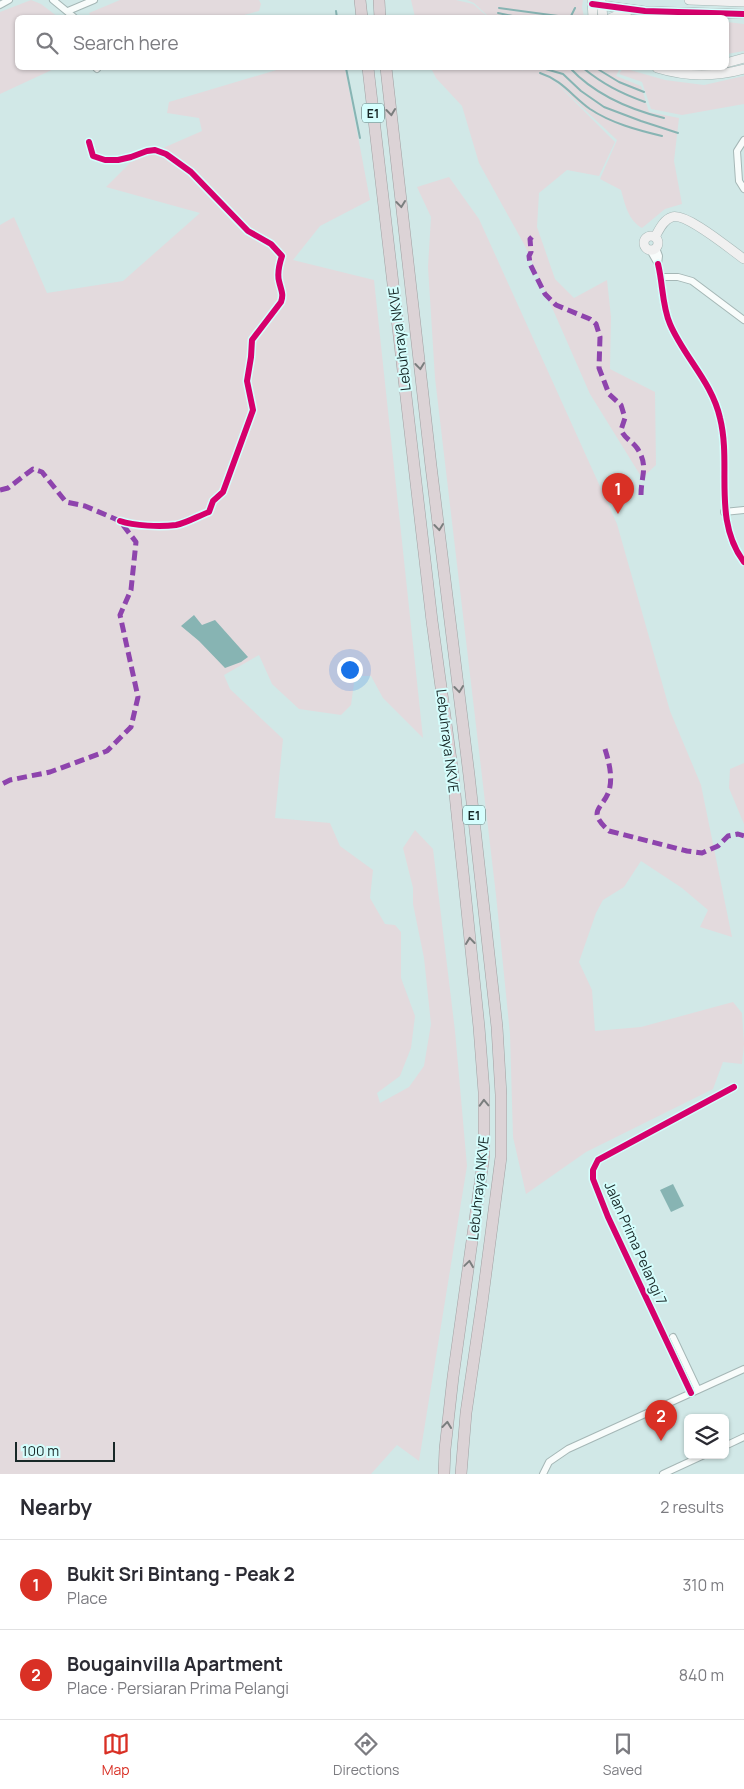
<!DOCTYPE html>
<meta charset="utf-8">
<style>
body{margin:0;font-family:Manrope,sans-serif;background:#f7f7f7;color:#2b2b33}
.controls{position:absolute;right:15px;bottom:15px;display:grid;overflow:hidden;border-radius:8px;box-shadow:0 1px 4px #0004}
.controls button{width:45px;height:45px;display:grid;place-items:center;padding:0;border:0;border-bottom:1px solid #e1e1e2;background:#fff;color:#2b2b33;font:25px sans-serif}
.scale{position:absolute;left:15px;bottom:12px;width:100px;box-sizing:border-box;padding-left:5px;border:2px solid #182827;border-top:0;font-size:14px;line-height:18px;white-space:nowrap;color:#182827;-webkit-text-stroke:4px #d5fefd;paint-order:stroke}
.you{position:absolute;left:349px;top:669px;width:18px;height:18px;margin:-12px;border:4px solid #fff;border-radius:50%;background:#1a73e8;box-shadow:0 0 0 8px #1a73e833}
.badge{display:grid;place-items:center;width:32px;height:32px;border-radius:50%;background:#d93025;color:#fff;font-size:16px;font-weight:700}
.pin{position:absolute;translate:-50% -41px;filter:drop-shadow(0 1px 2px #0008)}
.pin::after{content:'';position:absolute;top:26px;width:18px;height:15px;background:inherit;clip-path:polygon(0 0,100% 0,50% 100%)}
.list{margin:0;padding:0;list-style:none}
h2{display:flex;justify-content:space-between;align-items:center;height:65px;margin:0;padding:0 20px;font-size:21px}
h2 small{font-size:16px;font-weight:400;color:#7c7c81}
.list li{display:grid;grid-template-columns:32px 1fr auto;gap:15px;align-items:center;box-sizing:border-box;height:90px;padding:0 20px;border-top:1px solid #e1e1e2}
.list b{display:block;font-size:19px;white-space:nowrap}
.list p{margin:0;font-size:16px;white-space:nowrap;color:#7c7c81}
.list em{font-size:16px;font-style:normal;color:#7c7c81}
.icon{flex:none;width:28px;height:28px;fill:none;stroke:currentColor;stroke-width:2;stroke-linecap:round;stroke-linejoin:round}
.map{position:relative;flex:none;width:744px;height:1474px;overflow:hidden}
.search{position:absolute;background:#fff;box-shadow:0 1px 4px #0004;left:15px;right:15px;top:15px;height:55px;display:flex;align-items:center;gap:12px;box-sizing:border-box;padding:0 18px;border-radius:8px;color:#7c7c81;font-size:19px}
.sheet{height:245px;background:#fff}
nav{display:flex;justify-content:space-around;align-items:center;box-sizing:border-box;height:70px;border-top:1px solid #e1e1e2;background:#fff;font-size:14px;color:#7c7c81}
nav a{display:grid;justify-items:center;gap:2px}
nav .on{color:#d93025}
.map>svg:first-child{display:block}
.green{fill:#e3dadd}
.water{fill:#87b4b3}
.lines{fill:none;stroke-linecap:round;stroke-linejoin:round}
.stream{stroke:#87b4b3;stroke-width:2}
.street-casing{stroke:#a5b7b6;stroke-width:8}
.secondary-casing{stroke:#a5b7b6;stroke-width:10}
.highway-casing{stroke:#a1a0a2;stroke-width:12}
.street{stroke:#f8fcfb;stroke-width:6}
.secondary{stroke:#f0f0f0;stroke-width:9}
.highway{stroke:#dcd3d6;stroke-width:11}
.quiet{stroke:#8e44ad;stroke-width:5;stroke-dasharray:10 5;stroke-linecap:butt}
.cycleway-casing{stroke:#d5fefd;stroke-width:9}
.cycleway{stroke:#d6006c;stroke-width:6}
.oneway{stroke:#7a7e7e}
.labels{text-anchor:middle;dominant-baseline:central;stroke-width:4;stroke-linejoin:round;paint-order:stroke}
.shield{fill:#d5fefd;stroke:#516867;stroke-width:1}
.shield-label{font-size:12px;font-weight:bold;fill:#182827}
.street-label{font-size:14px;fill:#182827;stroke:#d5fefd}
</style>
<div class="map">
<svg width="744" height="1474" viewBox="0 0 744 1474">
<rect width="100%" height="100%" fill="#d1e8e7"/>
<path class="green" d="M 31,0 L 41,4 L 58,17 L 18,18 L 18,68 L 56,68 L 0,94 L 0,12 Z
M 120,0 L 259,0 L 261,4 L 259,11 L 237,17 L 91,17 L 89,13 Z
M 411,0 L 456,0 L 473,4 L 488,17 L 415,17 Z
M 467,0 L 583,0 L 582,7 L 584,17 L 489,17 L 474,3 Z
M 727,22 L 744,24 L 744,51 L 727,54 Z
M 283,68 L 345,68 L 370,200 L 320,226 L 293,260 L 374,280 L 423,738 L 383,698 L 371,676 L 355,676 L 351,705 L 341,715 L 299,709 L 272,684 L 259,655 L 224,675 L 230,689 L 283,739 L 275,818 L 330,823 L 340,846 L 373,870 L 370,898 L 385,924 L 395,925 L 401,932 L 401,978 L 415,1016 L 411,1048 L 400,1076 L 377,1093 L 380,1103 L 409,1087 L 424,1066 L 431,1024 L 424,958 L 413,904 L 413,888 L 403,848 L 415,830 L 433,849 L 455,1031 L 467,1166 L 419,1461 L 397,1445 L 371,1474 L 0,1474 L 0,225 L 14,217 L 47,293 L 123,281 L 200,213 L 106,187 L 131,162 L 202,131 L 199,118 L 167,113 L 169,102 Z
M 431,68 L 521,68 L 523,71 L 543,76 L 523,71 L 522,68 L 620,68 L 616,76 L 641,86 L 649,112 L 679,118 L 674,161 L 682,204 L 665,209 L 642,228 C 628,220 625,204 621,190 L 600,179 L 617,140 L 551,78 L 615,142 L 599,176 L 567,170 L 539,193 L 537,227 L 555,279 L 574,298 L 607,280 L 611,317 L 610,369 L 655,392 L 656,465 L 642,478 L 590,394 L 525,246 L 479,163 L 462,106 L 436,78 Z
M 623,68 L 665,80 L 704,85 L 744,76 L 744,104 L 682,115 L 651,109 L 642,82 L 619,74 Z
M 449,177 L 479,219 L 617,524 L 670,711 L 701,785 L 732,937 L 700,927 L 708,910 L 682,888 L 641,861 L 624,887 L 603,900 L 596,913 L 579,962 L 592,990 L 595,1031 L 641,1027 L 733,1002 L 742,1013 L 744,1044 L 742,1064 L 723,1062 L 713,1089 L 586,1152 L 526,1194 L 513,1137 L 510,1034 L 496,895 L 435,378 L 428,267 L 431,217 L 417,187 Z
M 744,763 L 744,824 L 729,788 L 730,769 Z"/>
<path class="water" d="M 194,615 L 202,625 L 215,620 L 248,657 L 241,662 L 225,668 L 199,641 L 181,626 Z
M 673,1184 L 684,1206 L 671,1212 L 660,1190 Z"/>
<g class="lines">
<path class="stream" d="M 499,8 L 573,18
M 336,11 L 337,18
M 498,13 L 522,18
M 570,18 L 575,8
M 346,68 L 360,138
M 542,68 L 563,74 L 581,91 L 604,107 L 641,121 L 678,133
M 570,68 C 595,95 628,109 664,118
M 583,68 C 603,84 620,93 645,102
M 596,68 L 619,82 L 644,92
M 540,73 C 562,80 572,96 590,109 C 611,123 637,130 662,136"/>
<g class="street-casing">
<path id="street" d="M 53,0 L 75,18
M 0,5 L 9,0
M 68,11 L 94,0
M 96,68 L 97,69
M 744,140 L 737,151 L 739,181 L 744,189
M 650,250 L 658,264 L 659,256 L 656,248
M 658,264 C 663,284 662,306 670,324 C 684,357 712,382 720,418 C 732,466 712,519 744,562
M 661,277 L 678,277 L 692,281 L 744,320
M 724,512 L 744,510
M 673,1337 L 698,1390
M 691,1393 L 608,1217 L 593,1179 L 593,1170 L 598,1160 L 734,1087
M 725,1446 L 744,1437
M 543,1474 L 549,1462 L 568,1449 L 744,1369
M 663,1474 L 704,1455"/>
</g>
<g class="secondary-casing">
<path id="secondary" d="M 592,0 L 593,18
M 601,0 L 603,18
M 689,0 L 744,2
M 592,4 L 645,11 L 744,14
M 611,18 L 628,11
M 726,63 L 744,58
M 657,68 C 686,77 715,77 744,69
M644 243a7 7 0 1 1 14 0a7 7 0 1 1-14 0Z
M 655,237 C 659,230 663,220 672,217 C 686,212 731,250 744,259"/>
</g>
<g class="highway-casing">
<path id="highway" d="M 360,0 L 362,18
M 379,0 L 380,18
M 368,68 L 432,621 L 453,775 L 479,1027 L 484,1092 L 484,1155 L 453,1377 L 445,1449 L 444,1474
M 386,68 L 431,466 L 469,775 L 497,1027 L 501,1095 L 501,1157 L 482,1303 L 466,1413 L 461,1474"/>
</g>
<use href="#street" class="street"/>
<use href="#secondary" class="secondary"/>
<use href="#highway" class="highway"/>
<path class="quiet" d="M 532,237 L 530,239 L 531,252 L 529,256 L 530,264 L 545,294 L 556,305 L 590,319 L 596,324 L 600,337 L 599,368 L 609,394 L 621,405 L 625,418 L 621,430 C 625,439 631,440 637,448 C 649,466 641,475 641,495
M 0,490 L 8,488 L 33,469 L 42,472 L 66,502 L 85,506 L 120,521 L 136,542 L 131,590 L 120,615 L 138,697 L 131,727 L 107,751 L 50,772 L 10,780 L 0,785
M 605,749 C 609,762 613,777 609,791 C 602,810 586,810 609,831 L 687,851 L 702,853 L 718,846 L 728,836 L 738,834 L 744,836"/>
<g class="cycleway-casing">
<path id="cycleway" d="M 592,4 L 645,11 L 744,14
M 89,142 L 93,156 L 105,160 L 118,160 L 131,157 L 147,151 L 155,150 L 166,154 L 191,172 L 248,231 L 271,244 L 282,256 C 279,265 277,273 279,281 C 281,290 284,294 281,302 L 252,340 L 251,357 L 247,381 L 253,410 L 223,492 L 213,501 L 209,512 C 198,516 187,523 176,525 C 161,527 134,526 120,521
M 658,264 C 663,284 662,306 670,324 C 684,357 712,382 720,418 C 732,466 712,519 744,562
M 691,1393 L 608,1217 L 593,1179 L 593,1170 L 598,1160 L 734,1087"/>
</g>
<use href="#cycleway" class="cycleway"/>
</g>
<defs><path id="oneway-chevron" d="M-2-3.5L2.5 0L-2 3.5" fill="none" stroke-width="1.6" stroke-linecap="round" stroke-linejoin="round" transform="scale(1.25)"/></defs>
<g class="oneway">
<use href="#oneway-chevron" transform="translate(391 112) rotate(84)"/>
<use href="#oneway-chevron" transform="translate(401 204) rotate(83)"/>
<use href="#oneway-chevron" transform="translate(420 366) rotate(83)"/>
<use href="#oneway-chevron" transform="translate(439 527) rotate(83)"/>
<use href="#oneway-chevron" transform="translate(459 689) rotate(83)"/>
<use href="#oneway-chevron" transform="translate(470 941) rotate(-96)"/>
<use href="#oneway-chevron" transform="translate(484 1103) rotate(-92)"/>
<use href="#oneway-chevron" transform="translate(469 1264) rotate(-82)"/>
<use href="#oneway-chevron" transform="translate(447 1425) rotate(-84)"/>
</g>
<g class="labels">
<g class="shield">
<rect x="362" y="103.5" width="22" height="19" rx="4"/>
<rect x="463" y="805.5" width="22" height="19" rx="4"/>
</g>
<g class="shield-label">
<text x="373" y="113">E1</text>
<text x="474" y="815">E1</text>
</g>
<g class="street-label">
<text transform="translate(399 339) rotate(-97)">Lebuhraya NKVE</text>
<text transform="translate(448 741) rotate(83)">Lebuhraya NKVE</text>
<text transform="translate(478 1188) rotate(-84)">Lebuhraya NKVE</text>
<text transform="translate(636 1243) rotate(66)">Jalan Prima Pelangi 7</text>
</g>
</g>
</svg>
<div class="controls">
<button><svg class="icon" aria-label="layers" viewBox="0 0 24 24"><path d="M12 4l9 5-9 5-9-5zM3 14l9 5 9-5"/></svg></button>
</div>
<div class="scale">100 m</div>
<div class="you"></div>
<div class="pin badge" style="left:618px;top:514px">1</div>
<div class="pin badge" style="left:661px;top:1441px">2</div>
<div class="search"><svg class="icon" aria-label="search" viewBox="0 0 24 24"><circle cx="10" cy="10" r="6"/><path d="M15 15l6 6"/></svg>Search here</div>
</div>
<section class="sheet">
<h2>Nearby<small>2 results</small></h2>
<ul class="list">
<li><span class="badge">1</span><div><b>Bukit Sri Bintang - Peak 2</b><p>Place</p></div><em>310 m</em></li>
<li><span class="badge">2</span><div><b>Bougainvilla Apartment</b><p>Place · Persiaran Prima Pelangi</p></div><em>840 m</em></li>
</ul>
</section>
<nav>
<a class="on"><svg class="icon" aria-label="map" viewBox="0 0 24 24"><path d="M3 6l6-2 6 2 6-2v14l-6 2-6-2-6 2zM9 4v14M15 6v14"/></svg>Map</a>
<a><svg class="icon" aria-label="directions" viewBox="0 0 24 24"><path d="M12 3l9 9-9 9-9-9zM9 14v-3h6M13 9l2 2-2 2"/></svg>Directions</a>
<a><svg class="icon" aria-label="saved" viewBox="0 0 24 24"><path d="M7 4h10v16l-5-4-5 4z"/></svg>Saved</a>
</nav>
